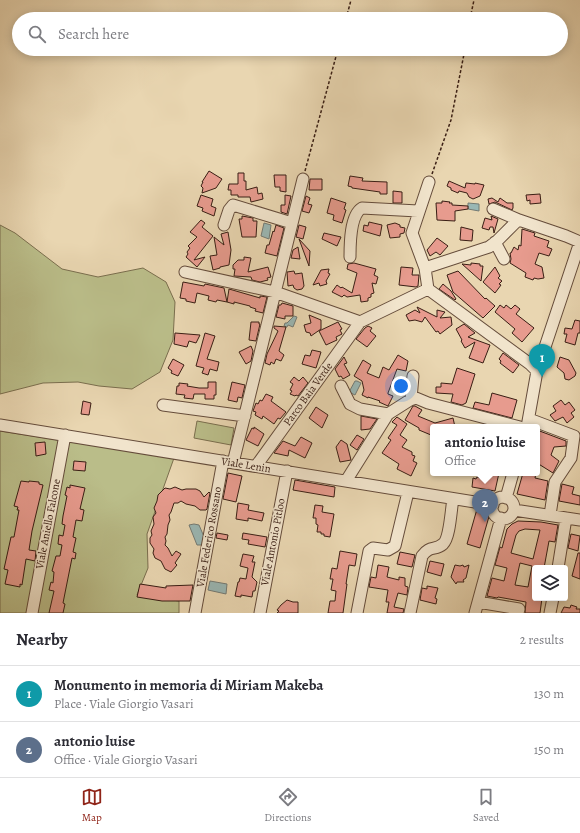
<!DOCTYPE html>
<meta charset="utf-8">
<style>
body{margin:0;font-family:Alegreya,serif;background:#f7f7f7;color:#2b2b33}
.controls{position:absolute;right:12px;bottom:12px;display:grid;overflow:hidden;border-radius:4px;box-shadow:0 2px 10px #0003}
.controls button{width:36px;height:36px;display:grid;place-items:center;padding:0;border:0;border-bottom:1px solid #e1e1e2;background:#fff;color:#2b2b33;font:20px sans-serif}
.you{position:absolute;left:401px;top:386px;width:14px;height:14px;margin:-10px;border:3px solid #fff;border-radius:50%;background:#1a73e8;box-shadow:0 0 0 6px #1a73e833}
.badge{display:grid;place-items:center;width:26px;height:26px;border-radius:50%;background:#8f2418;color:#fff;font-size:13px;font-weight:700}
.pin{position:absolute;translate:-50% -33px;filter:drop-shadow(0 1px 2px #0008)}
.pin::after{content:'';position:absolute;top:21px;width:14px;height:12px;background:inherit;clip-path:polygon(0 0,100% 0,50% 100%)}
.popup{position:absolute;left:430px;top:424px;width:110px;height:52px;box-sizing:border-box;display:grid;place-content:center;border-radius:4px;background:#fff;filter:drop-shadow(0 1px 3px #0005);font-size:13px;white-space:nowrap;color:#7c7c81}
.popup b{font-size:15px;color:#2b2b33}
.popup::after{content:'';position:absolute;left:50%;top:100%;margin-left:-8px;border:8px solid transparent;border-top-color:#fff}
.list{margin:0;padding:0;list-style:none}
h2{display:flex;justify-content:space-between;align-items:center;height:52px;margin:0;padding:0 16px;font-size:17px}
h2 small{font-size:13px;font-weight:400;color:#7c7c81}
.list li{display:grid;grid-template-columns:26px 1fr auto;gap:12px;align-items:center;box-sizing:border-box;height:56px;padding:0 16px;border-top:1px solid #e1e1e2}
.list b{display:block;font-size:15px;white-space:nowrap}
.list p{margin:0;font-size:13px;white-space:nowrap;color:#7c7c81}
.list em{font-size:13px;font-style:normal;color:#7c7c81}
.icon{flex:none;width:22px;height:22px;fill:none;stroke:currentColor;stroke-width:2;stroke-linecap:round;stroke-linejoin:round}
.map{position:relative;flex:none;width:580px;height:613px;overflow:hidden}
.search{position:absolute;background:#fff;box-shadow:0 2px 10px #0003;left:12px;right:12px;top:12px;height:44px;display:flex;align-items:center;gap:10px;box-sizing:border-box;padding:0 14px;border-radius:22px;color:#7c7c81;font-size:15px}
.sheet{height:164px;background:#fff}
nav{display:flex;justify-content:space-around;align-items:center;box-sizing:border-box;height:56px;border-top:1px solid #e1e1e2;background:#fff;font-size:11px;color:#7c7c81}
nav a{display:grid;justify-items:center;gap:2px}
nav .on{color:#8f2418}
.map>svg:first-child{display:block}
.green{fill:#babd89;stroke:#7a6e4e}
.water{fill:#9ab7b4;stroke:#737a74}
.building{fill:#e79b8e;stroke:#391e14;fill-rule:evenodd}
.lines{fill:none;stroke-linecap:round;stroke-linejoin:round}
.minor-casing{stroke:#654c3b;stroke-width:13}
.path{stroke:#391e14;stroke-width:1.5;stroke-dasharray:3 2;stroke-linecap:butt}
.minor{stroke:#f1e4cc;stroke-width:11}
.labels{text-anchor:middle;dominant-baseline:central;stroke-width:3;stroke-linejoin:round;paint-order:stroke}
.street-label{font-size:11px;fill:#391e14;stroke:#f1e4cc}
</style>
<div class="map">
<svg width="580" height="613" viewBox="0 0 580 613">
<rect width="100%" height="100%" fill="#e9d6b1"/>
<filter id="stains"><feTurbulence type="fractalNoise" baseFrequency=".005" numOctaves="4"/><feColorMatrix values="0 0 0 0 .2 0 0 0 0 .09 0 0 0 0 .02 0 0 0 .5 -.17"/></filter>
<radialGradient id="worn" r=".72"><stop offset=".6" stop-color="#630" stop-opacity="0"/><stop offset="1" stop-color="#630" stop-opacity=".3"/></radialGradient>
<path class="green" d="M 0,225 L 15,233 L 62,269 L 98,277 L 143,268 L 166,282 L 175,302 L 173,340 L 160,372 L 132,389 L 99,386 L 78,382 L 43,383 L 0,394 Z
M 197,421 L 234,428 L 231,445 L 194,438 Z
M 0,431 L 174,458 L 147,534 L 148,568 L 137,595 L 179,601 L 179,613 L 0,613 Z"/>
<path class="water" d="M 468,203 L 479,204 L 479,211 L 468,209 Z
M 264,223 L 271,225 L 269,239 L 261,236 Z
M 294,316 L 297,317 L 293,327 L 288,325 L 287,327 L 284,326 L 285,323 L 287,323 Z
M 355,381 L 357,381 L 361,383 L 355,395 L 349,392 Z
M 194,524 L 199,525 L 205,539 L 204,545 L 197,545 L 189,525 Z
M 210,581 L 227,584 L 226,594 L 208,590 Z"/>
<path class="building" d="M 209,171 L 222,179 L 216,188 L 202,193 L 203,188 L 201,186 L 203,182 L 202,182 Z
M 238,173 L 244,173 L 244,181 L 246,181 L 246,190 L 257,187 L 258,194 L 262,193 L 263,199 L 251,202 L 250,197 L 238,197 L 238,195 L 231,195 L 231,190 L 228,190 L 229,184 L 238,184 Z
M 274,175 L 286,175 L 286,192 L 280,191 L 280,187 L 275,187 Z
M 350,176 L 363,178 L 362,181 L 387,182 L 387,194 L 380,194 L 380,192 L 352,188 L 352,187 L 348,186 Z
M 310,179 L 322,179 L 322,190 L 309,190 Z
M 449,181 L 465,188 L 466,183 L 475,184 L 475,183 L 484,185 L 480,196 L 473,199 L 469,197 L 467,193 L 459,191 L 458,193 L 451,190 L 451,188 L 447,186 Z
M 393,191 L 402,192 L 402,203 L 393,203 Z
M 540,194 L 541,203 L 530,204 L 530,200 L 527,201 L 526,195 Z
M 201,195 L 213,199 L 211,206 L 216,208 L 214,216 L 202,211 L 203,208 L 197,206 Z
M 285,195 L 291,196 L 287,214 L 281,212 L 281,205 L 285,205 Z
M 306,196 L 310,198 L 308,204 L 312,205 L 309,213 L 302,211 Z
M 331,198 L 346,203 L 344,209 L 346,210 L 342,223 L 333,220 L 334,215 L 327,213 Z
M 492,198 L 498,202 L 500,198 L 507,203 L 513,203 L 513,208 L 512,210 L 495,202 L 489,204 L 488,199 Z
M 442,201 L 450,202 L 449,203 L 452,203 L 452,205 L 468,206 L 468,209 L 455,211 L 455,221 L 437,220 L 436,203 L 442,203 Z
M 242,216 L 253,218 L 253,221 L 257,221 L 256,237 L 242,237 L 239,219 L 242,219 Z
M 491,216 L 498,219 L 494,233 L 493,227 L 490,227 L 489,230 L 482,228 L 485,218 L 492,220 Z
M 201,220 L 205,223 L 202,227 L 213,236 L 194,260 L 205,257 L 197,267 L 186,257 L 188,254 L 187,252 L 190,248 L 188,246 L 197,237 L 190,232 Z
M 369,222 L 382,225 L 380,236 L 363,231 L 364,225 L 368,226 Z
M 395,223 L 400,225 L 400,227 L 405,228 L 404,233 L 400,234 L 400,237 L 390,238 L 387,225 Z
M 276,225 L 284,228 L 277,256 L 265,253 L 267,245 L 269,245 L 273,231 L 274,232 Z
M 299,225 L 306,227 L 303,239 L 296,237 Z
M 461,227 L 473,230 L 472,241 L 460,240 Z
M 522,229 L 535,233 L 534,236 L 549,241 L 547,247 L 552,249 L 549,256 L 539,253 L 535,264 L 542,267 L 544,278 L 538,279 L 534,278 L 533,280 L 525,277 L 526,273 L 510,263 L 511,259 L 510,253 L 511,253 L 514,247 L 518,250 L 519,245 L 521,246 Z
M 228,232 L 231,250 L 229,265 L 220,267 L 220,268 L 213,270 L 210,256 L 217,255 L 214,237 L 224,245 L 221,234 Z
M 324,233 L 341,237 L 337,246 L 322,239 Z
M 437,238 L 448,246 L 440,255 L 436,252 L 430,256 L 427,250 Z
M 299,239 L 310,251 L 309,266 Z
M 298,247 L 300,259 L 291,258 L 293,250 Z
M 244,257 L 251,258 L 248,272 L 268,267 L 271,277 L 267,278 L 268,280 L 260,282 L 252,280 L 251,277 L 234,276 L 235,269 L 233,269 L 233,265 L 238,260 L 244,260 Z
M 354,263 L 376,269 L 374,275 L 378,277 L 376,284 L 372,283 L 374,293 L 371,294 L 371,297 L 368,298 L 368,301 L 361,302 L 360,295 L 347,297 L 344,295 L 342,297 L 332,292 L 337,285 L 341,288 L 342,287 L 352,293 L 357,273 L 347,269 L 348,264 Z
M 471,263 L 480,264 L 480,266 L 483,266 L 481,281 L 462,264 L 471,265 Z
M 401,267 L 413,268 L 412,275 L 419,275 L 418,286 L 416,287 L 399,285 Z
M 495,267 L 500,276 L 498,278 L 502,281 L 499,284 L 501,285 L 495,293 L 483,282 Z
M 329,269 L 328,273 L 330,274 L 326,281 L 327,284 L 320,286 L 319,283 L 313,285 L 321,270 Z
M 294,271 L 295,274 L 302,273 L 304,286 L 302,289 L 297,290 L 294,288 L 293,285 L 288,286 L 287,272 Z
M 458,271 L 485,299 L 486,298 L 495,306 L 483,318 L 453,292 L 447,275 Z
M 183,282 L 204,286 L 205,284 L 224,288 L 227,302 L 217,300 L 216,302 L 208,300 L 209,296 L 197,293 L 195,303 L 186,301 L 186,299 L 180,298 Z
M 443,284 L 451,291 L 456,299 L 455,300 L 439,289 Z
M 229,289 L 260,298 L 260,296 L 267,297 L 263,313 L 255,311 L 256,309 L 250,307 L 250,306 L 234,302 L 234,304 L 227,302 Z
M 282,303 L 293,306 L 293,316 L 285,316 L 285,319 L 276,317 L 279,305 L 281,305 Z
M 500,305 L 504,308 L 506,305 L 511,309 L 515,305 L 520,309 L 516,314 L 534,328 L 522,342 L 512,333 L 515,329 L 495,312 Z
M 417,307 L 437,317 L 437,310 L 445,312 L 440,318 L 451,317 L 452,325 L 440,334 L 438,331 L 436,332 L 425,317 L 422,322 L 415,320 L 409,321 L 406,315 L 415,310 L 420,313 Z
M 309,315 L 321,320 L 321,329 L 311,336 L 310,333 L 306,332 L 304,325 L 311,323 Z
M 575,320 L 580,321 L 580,333 L 578,333 L 575,345 L 565,342 L 567,334 L 564,334 L 565,328 L 572,329 Z
M 251,322 L 259,322 L 259,324 L 260,324 L 256,341 L 249,340 Z
M 338,322 L 342,329 L 340,330 L 342,334 L 336,337 L 337,340 L 326,345 L 319,331 Z
M 464,324 L 475,333 L 468,337 L 490,345 L 483,363 L 469,358 L 475,342 L 465,348 L 461,341 L 462,340 L 456,329 Z
M 274,326 L 286,327 L 279,351 L 284,355 L 281,361 L 276,359 L 274,364 L 271,362 L 270,365 L 265,363 L 267,354 L 278,331 L 274,328 Z
M 368,326 L 372,328 L 370,331 L 376,336 L 367,347 L 356,339 L 365,328 Z
M 175,333 L 200,335 L 196,343 L 189,341 L 187,347 L 174,344 Z
M 205,333 L 215,336 L 207,359 L 219,362 L 217,371 L 210,369 L 208,375 L 202,373 L 204,368 L 196,366 Z
M 251,346 L 253,351 L 251,361 L 246,364 L 239,352 Z
M 312,350 L 321,352 L 316,368 L 302,364 L 305,355 L 310,356 Z
M 503,353 L 519,365 L 513,373 L 500,363 L 501,361 L 499,359 Z
M 398,355 L 408,361 L 406,371 L 397,369 L 388,393 L 388,394 L 393,396 L 388,406 L 379,402 L 380,401 L 368,397 L 368,398 L 362,395 L 364,390 L 362,381 L 354,376 L 363,360 L 371,365 L 367,373 L 379,378 L 383,367 L 389,370 Z
M 344,357 L 347,363 L 344,364 L 350,375 L 343,379 L 341,376 L 339,377 L 335,369 Z
M 560,357 L 569,360 L 576,373 L 575,376 L 569,380 L 565,379 L 564,373 L 557,367 Z
M 173,359 L 184,365 L 178,376 L 171,373 L 172,371 L 168,368 Z
M 457,368 L 475,374 L 466,403 L 462,405 L 451,402 L 453,394 L 436,393 L 436,387 L 441,387 L 441,383 L 452,384 Z
M 294,377 L 299,381 L 303,377 L 308,383 L 298,396 L 296,395 L 295,396 L 290,394 L 292,391 L 290,390 L 293,384 L 290,382 Z
M 208,382 L 216,382 L 216,395 L 214,395 L 214,399 L 205,399 L 205,394 L 194,394 L 193,399 L 184,398 L 185,395 L 176,394 L 177,386 L 179,386 L 179,383 L 188,384 L 187,386 L 199,388 L 208,388 Z
M 232,382 L 245,385 L 242,398 L 238,397 L 237,402 L 228,400 Z
M 492,393 L 517,400 L 512,418 L 473,408 L 475,402 L 489,405 Z
M 266,394 L 273,397 L 271,401 L 286,412 L 280,419 L 278,418 L 274,424 L 263,416 L 262,419 L 255,415 L 256,412 L 253,411 L 256,403 L 258,404 L 260,400 L 262,401 Z
M 561,400 L 565,405 L 569,402 L 575,410 L 571,413 L 574,417 L 567,423 L 563,417 L 555,421 L 550,415 L 556,411 L 553,406 Z
M 83,401 L 91,403 L 89,415 L 81,414 Z
M 413,406 L 415,406 L 422,410 L 418,416 L 435,423 L 453,418 L 455,427 L 433,427 L 433,430 L 431,435 L 419,430 L 419,428 L 405,420 Z
M 316,407 L 328,415 L 322,428 L 309,418 Z
M 361,416 L 377,419 L 370,429 L 361,430 Z
M 397,417 L 407,424 L 400,435 L 407,440 L 402,447 L 412,452 L 412,455 L 415,456 L 413,461 L 417,463 L 411,476 L 397,469 L 399,464 L 382,453 L 391,440 L 388,438 L 397,425 L 392,422 Z
M 254,427 L 264,434 L 258,446 L 246,440 L 252,428 L 254,429 Z
M 537,430 L 566,441 L 566,446 L 554,447 L 551,455 L 559,461 L 553,473 L 537,463 Z
M 357,435 L 364,439 L 357,450 L 350,445 Z
M 301,437 L 312,443 L 305,458 L 289,450 L 288,456 L 274,453 L 283,441 L 295,446 Z
M 341,440 L 347,444 L 351,460 L 340,462 L 336,447 Z
M 45,442 L 46,454 L 36,456 L 35,443 Z
M 74,461 L 86,462 L 85,471 L 73,470 Z
M 228,473 L 242,476 L 236,502 L 223,499 Z
M 487,473 L 499,473 L 495,491 L 472,487 L 473,478 L 476,479 L 477,477 L 483,479 L 484,475 L 487,476 Z
M 523,473 L 536,473 L 535,478 L 548,481 L 545,500 L 517,494 Z
M 295,480 L 335,487 L 334,497 L 293,490 Z
M 21,481 L 29,482 L 29,481 L 39,482 L 39,484 L 43,485 L 32,531 L 29,550 L 36,551 L 35,561 L 26,559 L 22,585 L 20,584 L 20,587 L 5,584 L 8,570 L 4,569 L 11,537 L 14,537 L 19,510 L 17,510 L 18,507 L 14,506 Z
M 562,484 L 574,487 L 572,494 L 580,496 L 580,505 L 559,501 Z
M 70,485 L 85,488 L 80,509 L 84,510 L 82,521 L 76,520 L 73,537 L 76,538 L 73,552 L 76,553 L 75,559 L 72,558 L 63,603 L 65,604 L 63,613 L 49,613 L 54,591 L 49,590 L 51,582 L 53,583 L 54,572 L 52,571 L 56,556 L 60,556 L 62,545 L 58,544 L 59,535 L 63,536 L 65,525 L 62,524 L 63,516 L 67,496 L 65,495 L 67,487 L 70,488 Z
M 175,487 L 182,490 L 186,489 L 196,489 L 200,491 L 204,497 L 209,492 L 210,493 L 207,509 L 206,510 L 200,510 L 195,506 L 186,504 L 181,501 L 178,503 L 174,503 L 171,512 L 169,515 L 170,520 L 168,525 L 167,534 L 165,537 L 166,541 L 165,545 L 168,548 L 172,556 L 176,551 L 181,554 L 175,563 L 177,565 L 171,572 L 165,569 L 161,561 L 155,558 L 153,553 L 154,549 L 150,543 L 150,538 L 152,535 L 151,531 L 154,524 L 153,517 L 156,513 L 154,508 L 157,501 L 158,495 L 165,488 L 170,489 Z
M 238,503 L 249,505 L 248,510 L 264,513 L 262,521 L 248,518 L 248,521 L 236,519 Z
M 315,505 L 323,506 L 322,512 L 334,514 L 330,537 L 324,536 L 324,534 L 321,534 L 321,532 L 317,532 L 318,525 L 316,524 L 316,518 L 313,518 Z
M 477,509 L 490,513 L 480,548 L 467,544 Z
M 518,521 L 541,522 L 558,525 L 555,542 L 549,541 L 544,568 L 535,568 L 535,598 L 542,598 L 540,613 L 525,613 L 526,602 L 498,597 L 497,598 L 487,596 L 492,578 L 504,581 L 507,568 L 495,565 L 500,547 L 502,548 L 507,529 L 512,524 ZM 525,529 L 540,530 L 533,559 L 511,553 L 516,535 L 519,531 ZM 520,563 L 532,566 L 528,587 L 515,585 Z
M 217,533 L 228,535 L 227,540 L 216,538 Z
M 243,533 L 267,537 L 265,547 L 248,544 L 249,540 L 242,539 Z
M 571,534 L 580,536 L 578,551 L 568,548 Z
M 340,551 L 357,554 L 355,566 L 349,565 L 346,584 L 347,584 L 343,613 L 328,613 L 330,601 L 335,601 L 336,591 L 331,590 L 333,579 L 330,579 L 332,568 L 337,569 Z
M 400,552 L 415,555 L 412,567 L 397,564 Z
M 578,553 L 580,553 L 580,579 L 572,576 Z
M 243,554 L 254,556 L 252,562 L 255,562 L 252,577 L 257,582 L 255,591 L 253,591 L 252,597 L 241,595 L 241,597 L 235,596 L 238,582 L 239,582 L 240,578 L 246,579 L 248,568 L 240,566 Z
M 430,561 L 444,564 L 441,576 L 427,572 Z
M 378,565 L 389,567 L 387,577 L 399,580 L 399,577 L 405,578 L 405,586 L 408,587 L 407,595 L 398,593 L 394,607 L 404,609 L 403,613 L 387,613 L 389,602 L 386,602 L 388,590 L 369,587 L 371,577 L 376,578 Z
M 455,565 L 460,566 L 463,565 L 464,567 L 469,565 L 466,578 L 463,580 L 464,582 L 457,582 L 456,584 L 451,577 Z
M 140,584 L 166,588 L 166,586 L 193,585 L 190,601 L 162,601 L 137,597 Z
M 427,586 L 438,588 L 435,598 L 437,599 L 436,604 L 420,600 L 422,588 L 427,589 Z
M 287,600 L 293,602 L 298,602 L 298,613 L 277,613 L 279,611 L 277,610 L 281,605 Z
M 571,605 L 577,607 L 576,609 L 580,609 L 580,613 L 561,613 L 564,607 L 570,608 Z"/>
<g class="lines">
<g class="minor-casing">
<path id="minor" d="M 493,209 L 519,220
M 224,225 L 229,210 L 233,205 L 292,223
M 495,242 L 504,259
M 350,257 C 350,245 350,215 362,208 L 418,211
M 425,268 L 489,247 L 497,241 L 516,222 L 519,220 L 566,236 L 580,242
M 185,272 L 275,292 L 360,322
M 428,289 L 530,364 L 537,371
M 341,386 L 350,404 L 360,409 L 388,414
M 411,399 L 413,376
M 163,405 L 245,416
M 529,419 L 574,436 L 571,458 L 555,482 L 550,515
M 0,425 L 493,505
M 527,427 L 537,371 L 580,242
M 233,463 L 303,179
M 256,466 L 360,322 L 428,289 L 425,268 L 412,233 L 429,182
M 346,481 L 388,414 L 410,400 L 416,398 L 428,403 L 520,427
M492 508a11 11 0 1 1 22 0a11 11 0 1 1-22 0Z
M 506,498 L 513,473
M 514,510 L 580,520
M 558,568 L 566,518
M 478,602 L 519,609 L 518,613
M 32,613 L 65,435
M 195,613 L 223,461
M 260,613 L 287,471
M 357,613 L 369,551 L 373,548 L 388,550 L 395,546 L 408,492
M 410,613 L 422,556 C 430,545 435,551 443,544 C 450,538 451,509 453,499
M 475,613 L 501,518
M 550,613 L 553,598"/>
</g>
<path class="path" d="M 346,19 L 351,0
M 470,19 L 474,0
M 305,171 L 338,49
M 432,174 L 451,120 L 465,49"/>
<use href="#minor" class="minor"/>
</g>
<g class="labels">
<g class="street-label">
<text transform="translate(308 394) rotate(-54)">Parco Baia Verde</text>
<text transform="translate(246 465) rotate(9)">Viale Lenin</text>
<text transform="translate(48 524) rotate(-79)">Viale Aniello Falcone</text>
<text transform="translate(209 537) rotate(-80)">Viale Federico Rossano</text>
<text transform="translate(273 542) rotate(-79)">Viale Antonio Pitloo</text>
</g>
</g>
<rect width="100%" height="100%" filter="url(#stains)"/>
<rect width="100%" height="100%" fill="url(#worn)"/>
</svg>
<div class="controls">
<button><svg class="icon" aria-label="layers" viewBox="0 0 24 24"><path d="M12 4l9 5-9 5-9-5zM3 14l9 5 9-5"/></svg></button>
</div>
<div class="you"></div>
<div class="pin badge" style="left:542px;top:377px;background:#0f9aa8">1</div>
<div class="pin badge" style="left:485px;top:522px;background:#5c6f8a">2</div>
<div class="popup"><b>antonio luise</b>Office</div>
<div class="search"><svg class="icon" aria-label="search" viewBox="0 0 24 24"><circle cx="10" cy="10" r="6"/><path d="M15 15l6 6"/></svg>Search here</div>
</div>
<section class="sheet">
<h2>Nearby<small>2 results</small></h2>
<ul class="list">
<li><span class="badge" style="background:#0f9aa8">1</span><div><b>Monumento in memoria di Miriam Makeba</b><p>Place · Viale Giorgio Vasari</p></div><em>130 m</em></li>
<li><span class="badge" style="background:#5c6f8a">2</span><div><b>antonio luise</b><p>Office · Viale Giorgio Vasari</p></div><em>150 m</em></li>
</ul>
</section>
<nav>
<a class="on"><svg class="icon" aria-label="map" viewBox="0 0 24 24"><path d="M3 6l6-2 6 2 6-2v14l-6 2-6-2-6 2zM9 4v14M15 6v14"/></svg>Map</a>
<a><svg class="icon" aria-label="directions" viewBox="0 0 24 24"><path d="M12 3l9 9-9 9-9-9zM9 14v-3h6M13 9l2 2-2 2"/></svg>Directions</a>
<a><svg class="icon" aria-label="saved" viewBox="0 0 24 24"><path d="M7 4h10v16l-5-4-5 4z"/></svg>Saved</a>
</nav>
